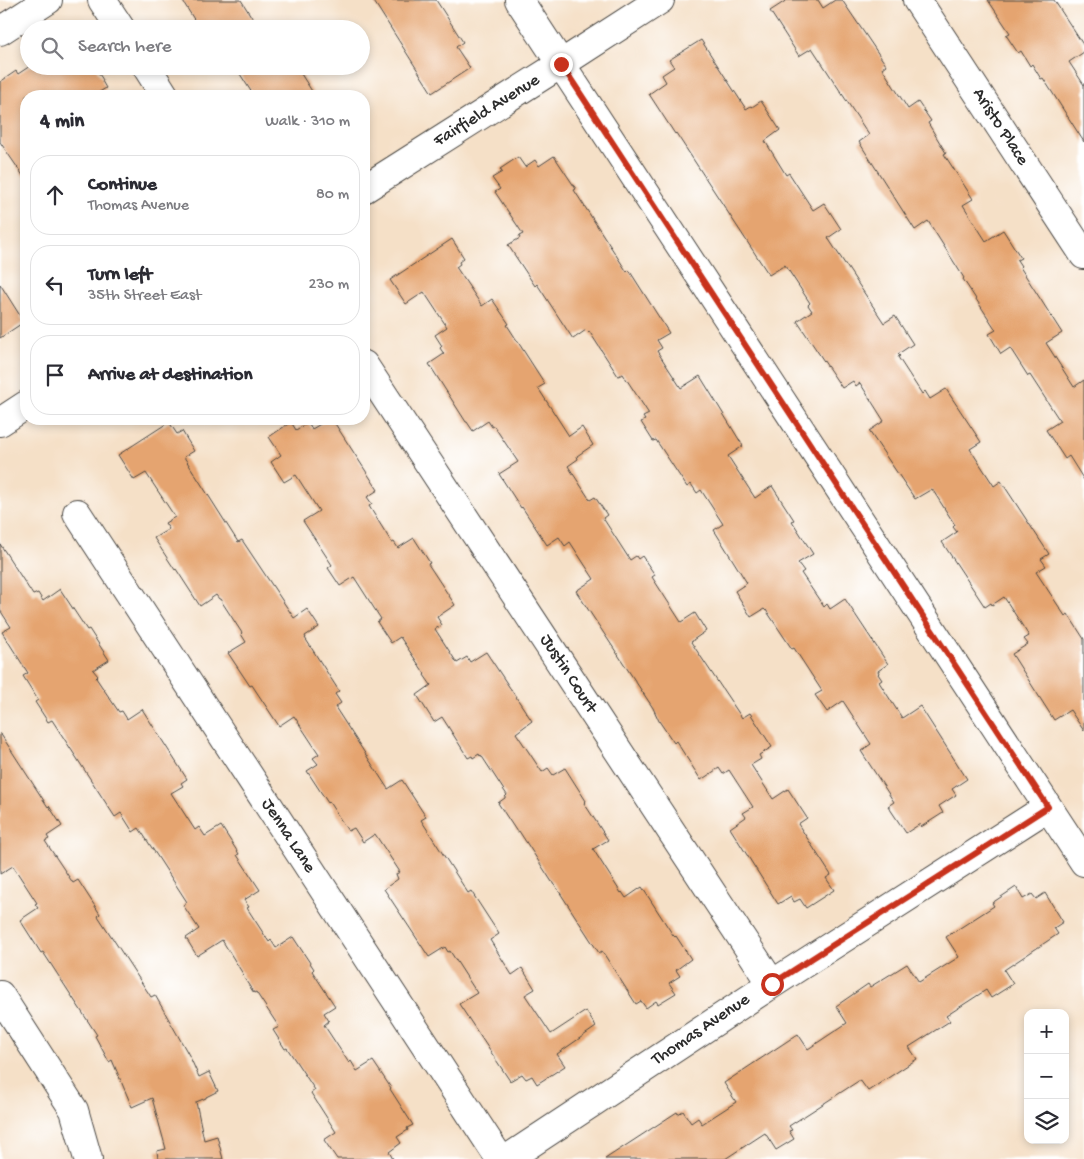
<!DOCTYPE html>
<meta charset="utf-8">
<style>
body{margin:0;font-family:"Gochi Hand",sans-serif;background:#f2f2f3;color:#2b2b33}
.controls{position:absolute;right:15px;bottom:15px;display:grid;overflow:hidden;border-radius:10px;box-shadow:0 2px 8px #0003}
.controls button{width:45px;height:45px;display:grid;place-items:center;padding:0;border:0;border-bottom:1px solid #e1e1e2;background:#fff;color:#2b2b33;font:25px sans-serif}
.stop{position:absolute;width:15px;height:15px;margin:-11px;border:4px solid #c8321e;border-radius:50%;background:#fff}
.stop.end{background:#c8321e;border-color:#fff;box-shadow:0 1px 5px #0008}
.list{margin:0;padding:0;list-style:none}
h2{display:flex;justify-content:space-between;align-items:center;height:65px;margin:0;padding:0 20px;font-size:21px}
h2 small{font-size:16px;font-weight:400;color:#7c7c81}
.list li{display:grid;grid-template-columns:32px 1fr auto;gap:15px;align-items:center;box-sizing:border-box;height:80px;margin:0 10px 10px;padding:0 10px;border:1px solid #e1e1e2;border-radius:20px}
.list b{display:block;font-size:19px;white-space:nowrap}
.list p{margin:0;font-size:16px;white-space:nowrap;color:#7c7c81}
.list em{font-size:16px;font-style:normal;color:#7c7c81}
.icon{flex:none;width:28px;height:28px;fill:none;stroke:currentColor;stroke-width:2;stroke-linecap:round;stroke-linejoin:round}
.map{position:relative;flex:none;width:1084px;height:1159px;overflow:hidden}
.search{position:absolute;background:#fff;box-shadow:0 2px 8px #0003;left:20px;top:20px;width:350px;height:55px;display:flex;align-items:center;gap:12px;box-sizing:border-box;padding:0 18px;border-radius:28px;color:#7c7c81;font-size:19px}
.panel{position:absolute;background:#fff;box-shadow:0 2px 8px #0003;left:20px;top:90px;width:350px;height:335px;border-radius:20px}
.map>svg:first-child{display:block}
.building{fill:#e5a470}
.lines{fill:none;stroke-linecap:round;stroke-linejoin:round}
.minor-casing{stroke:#494642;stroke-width:30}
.minor{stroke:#fff;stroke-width:28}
.route{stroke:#c8321e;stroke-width:6}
.labels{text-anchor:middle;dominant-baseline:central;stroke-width:4.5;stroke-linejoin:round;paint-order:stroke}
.street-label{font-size:18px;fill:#2b2b2b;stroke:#fff}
</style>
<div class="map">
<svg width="1084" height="1159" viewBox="0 0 1084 1159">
<rect width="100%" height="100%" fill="#fff"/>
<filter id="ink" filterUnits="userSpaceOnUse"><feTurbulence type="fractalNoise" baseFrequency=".02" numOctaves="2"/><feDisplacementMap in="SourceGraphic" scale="10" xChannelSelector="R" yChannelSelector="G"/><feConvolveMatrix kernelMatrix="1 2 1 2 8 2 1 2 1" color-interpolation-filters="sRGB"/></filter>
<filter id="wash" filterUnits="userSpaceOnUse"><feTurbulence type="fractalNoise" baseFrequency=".0096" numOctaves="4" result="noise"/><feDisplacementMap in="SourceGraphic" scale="20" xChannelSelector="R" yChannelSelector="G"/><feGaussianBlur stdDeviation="1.12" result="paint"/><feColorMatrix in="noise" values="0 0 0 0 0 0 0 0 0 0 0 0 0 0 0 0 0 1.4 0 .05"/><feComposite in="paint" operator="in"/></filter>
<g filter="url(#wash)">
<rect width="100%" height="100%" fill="#f5e0c7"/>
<g id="blocks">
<path class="building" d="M 182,0 L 241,0 L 259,29 L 200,29 Z
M 373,0 L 436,0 L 463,42 L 456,47 L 470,68 L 432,93 Z
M 787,0 L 818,0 L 823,8 L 835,0 L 842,0 L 886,65 L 882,68 L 908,109 L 918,102 L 931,121 L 928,123 L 946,153 L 944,154 L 973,199 L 963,205 L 986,241 L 1003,230 L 1021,258 L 1017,260 L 1021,266 L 1020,267 L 1062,333 L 1046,343 L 1074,387 L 1084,380 L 1084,480 L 1069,456 L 1065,459 L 1046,430 L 1060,421 L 1030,375 L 1028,376 L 1010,348 L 1001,354 L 989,334 L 996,330 L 963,279 L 964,278 L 928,221 L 915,230 L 859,142 L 869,135 L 812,48 L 799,56 L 770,11 Z
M 988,0 L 1054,0 L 1084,46 L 1084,52 L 1069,62 L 1084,85 L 1084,142 L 1043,78 L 1041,79 L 1032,64 L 1030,66 L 1021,51 L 1018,53 L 1006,35 L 1010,33 Z
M 701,40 L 746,109 L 751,106 L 752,107 L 761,101 L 780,130 L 765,141 L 786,175 L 789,173 L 813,210 L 824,203 L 841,229 L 828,238 L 884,323 L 895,316 L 913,344 L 898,354 L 900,356 L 898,357 L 922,394 L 925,391 L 930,399 L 946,389 L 981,442 L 970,449 L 994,486 L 1001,481 L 1049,554 L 1041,559 L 1046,566 L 1036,572 L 1065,616 L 1068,614 L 1084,639 L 1084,731 L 1070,710 L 1054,720 L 1012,654 L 1028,644 L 1024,639 L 1029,636 L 1004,597 L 992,605 L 991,603 L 985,607 L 942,542 L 957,532 L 953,527 L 955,525 L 932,489 L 915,499 L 869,431 L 884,421 L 860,383 L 856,386 L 853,381 L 842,388 L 797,321 L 812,311 L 808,305 L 810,303 L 785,265 L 769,275 L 676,133 L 675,134 L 649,94 L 666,82 L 662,75 L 674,67 L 669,60 Z
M 30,66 L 94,66 L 103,80 L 102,81 L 106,88 L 93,96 L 26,96 L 26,180 L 0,142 L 0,82 L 16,71 L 18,74 Z
M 252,66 L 296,66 L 315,96 L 254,96 L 240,74 Z
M 554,156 L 576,189 L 574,190 L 627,272 L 629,270 L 669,333 L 657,340 L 662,348 L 657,351 L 681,388 L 700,376 L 743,446 L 728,456 L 755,498 L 772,486 L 794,520 L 792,521 L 813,554 L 798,563 L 804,571 L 801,573 L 824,607 L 827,604 L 830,609 L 845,599 L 888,664 L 878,671 L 879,673 L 878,674 L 882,680 L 879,682 L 902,718 L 920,706 L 967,779 L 952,789 L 956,795 L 939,806 L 943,813 L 921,827 L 920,824 L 906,833 L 888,806 L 894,802 L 861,751 L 871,744 L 843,701 L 827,712 L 815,695 L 822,691 L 794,648 L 792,649 L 766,610 L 766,611 L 764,609 L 751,617 L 735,591 L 747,583 L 714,530 L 723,524 L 701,490 L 697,493 L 691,484 L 687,487 L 656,440 L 653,441 L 641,422 L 645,420 L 643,417 L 649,414 L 623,374 L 618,376 L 589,331 L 588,332 L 586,330 L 573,339 L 537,284 L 535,286 L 508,245 L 520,238 L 519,236 L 523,234 L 495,192 L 500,189 L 492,178 L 502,172 L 500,169 L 518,157 L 525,167 L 535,160 L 539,166 Z
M 452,239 L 464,258 L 459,262 L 460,264 L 456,267 L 482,306 L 492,299 L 509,324 L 507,325 L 545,384 L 538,388 L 569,436 L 582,427 L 593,445 L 577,456 L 578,459 L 568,466 L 590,500 L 595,497 L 607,515 L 603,518 L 630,560 L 636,556 L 638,559 L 642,556 L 655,575 L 652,577 L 681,622 L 695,613 L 706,631 L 693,640 L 693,641 L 691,642 L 742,718 L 750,713 L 772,747 L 759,755 L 761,759 L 751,765 L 773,799 L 788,789 L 807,818 L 798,824 L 831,875 L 826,878 L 834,890 L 806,908 L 800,899 L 794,902 L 791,896 L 778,904 L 730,828 L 746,817 L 743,813 L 753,807 L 729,770 L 723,774 L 719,768 L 701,780 L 676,741 L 674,743 L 659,721 L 653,708 L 576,591 L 594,579 L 570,542 L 565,546 L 559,537 L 547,545 L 522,507 L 521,508 L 499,474 L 518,462 L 494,426 L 492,427 L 488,421 L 473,431 L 467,422 L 466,422 L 429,364 L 444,354 L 440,348 L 442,346 L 435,335 L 447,327 L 424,292 L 406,304 L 390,280 Z
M 0,284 L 24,322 L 0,338 Z
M 329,419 L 332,419 L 378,490 L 367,497 L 372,504 L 369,506 L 392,543 L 394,542 L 398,548 L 414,538 L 430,563 L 428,564 L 455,605 L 437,617 L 442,625 L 435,629 L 457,663 L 467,657 L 470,662 L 486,652 L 532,721 L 516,733 L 542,772 L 548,768 L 553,775 L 565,768 L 586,801 L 584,803 L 608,840 L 593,849 L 621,893 L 622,892 L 626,898 L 642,887 L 673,935 L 675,937 L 676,936 L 691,959 L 676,970 L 680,976 L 669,983 L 676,993 L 658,1004 L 656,1001 L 646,1008 L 641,1001 L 636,1004 L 602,951 L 599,953 L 553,882 L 552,882 L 519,831 L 517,832 L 498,803 L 505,798 L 505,797 L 507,795 L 481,755 L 480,756 L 479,754 L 473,758 L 472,756 L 468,758 L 442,717 L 434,722 L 417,695 L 431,685 L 424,675 L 425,674 L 400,637 L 391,643 L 377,622 L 381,619 L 354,577 L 340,586 L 328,568 L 332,565 L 303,521 L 319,511 L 296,475 L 284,482 L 271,462 L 281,455 L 269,437 L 291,422 L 296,430 L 308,422 L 312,429 Z
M 169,422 L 177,434 L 182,431 L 194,451 L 184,457 L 238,542 L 242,540 L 294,618 L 307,609 L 319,627 L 305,636 L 306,638 L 305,638 L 339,691 L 335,694 L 341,703 L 335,707 L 388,789 L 402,780 L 426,817 L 421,820 L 468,893 L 471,891 L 499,934 L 490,940 L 512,975 L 522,968 L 535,989 L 525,995 L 551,1034 L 586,1011 L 596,1027 L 557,1054 L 565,1066 L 537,1084 L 532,1076 L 526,1079 L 522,1074 L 510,1081 L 459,1004 L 477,993 L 450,951 L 448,952 L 445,947 L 429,957 L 384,889 L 398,879 L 396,874 L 400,872 L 375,834 L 363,842 L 354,828 L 348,831 L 329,802 L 328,803 L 307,771 L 318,764 L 313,758 L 319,754 L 294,716 L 279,726 L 252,685 L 250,686 L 228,653 L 246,642 L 241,634 L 242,633 L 220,599 L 219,599 L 216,595 L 200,606 L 176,569 L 175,570 L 154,538 L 169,529 L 165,523 L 175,517 L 146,473 L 134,480 L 118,455 Z
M 0,544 L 33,595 L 38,593 L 43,601 L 60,589 L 87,630 L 89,629 L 109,660 L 93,670 L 98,676 L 96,678 L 119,712 L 122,711 L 127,719 L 142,709 L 187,779 L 181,783 L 183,786 L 171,793 L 195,830 L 199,827 L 205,836 L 221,826 L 239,854 L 237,855 L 260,890 L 244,900 L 249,907 L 247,908 L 269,942 L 271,940 L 276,948 L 293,937 L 314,969 L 312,971 L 335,1006 L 324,1013 L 329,1021 L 324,1025 L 349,1063 L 351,1061 L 357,1071 L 373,1061 L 391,1088 L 390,1089 L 413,1125 L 407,1128 L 408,1130 L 397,1137 L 401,1143 L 389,1152 L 393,1159 L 337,1159 L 324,1140 L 336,1132 L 311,1093 L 315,1090 L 287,1048 L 285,1049 L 273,1030 L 279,1027 L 256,992 L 254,993 L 242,975 L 243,974 L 222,940 L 197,956 L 186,938 L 199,929 L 183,905 L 187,902 L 139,828 L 133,832 L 121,813 L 115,817 L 52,720 L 48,722 L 35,702 L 38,700 L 23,676 L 28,673 L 2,632 L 11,627 L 0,610 Z
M 0,733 L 48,807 L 49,806 L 62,826 L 47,836 L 49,839 L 45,841 L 73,883 L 78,880 L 100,914 L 98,916 L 151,997 L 155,995 L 190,1057 L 199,1077 L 209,1072 L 218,1091 L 206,1097 L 206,1098 L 196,1102 L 204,1140 L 217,1136 L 223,1159 L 158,1159 L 157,1151 L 166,1149 L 152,1098 L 132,1107 L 112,1060 L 109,1062 L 95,1036 L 97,1035 L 43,952 L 41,953 L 20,920 L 38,908 L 35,904 L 37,903 L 13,866 L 0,874 Z
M 1016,887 L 1023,899 L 1032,894 L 1036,899 L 1045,893 L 1063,922 L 1054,928 L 1058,934 L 1004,970 L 1013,984 L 991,998 L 986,990 L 946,1016 L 950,1021 L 909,1047 L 917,1059 L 868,1091 L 860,1080 L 789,1126 L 792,1130 L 789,1131 L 794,1139 L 776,1150 L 765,1133 L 725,1159 L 605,1159 L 677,1112 L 678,1114 L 683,1111 L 691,1123 L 698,1118 L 702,1124 L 736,1102 L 724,1083 L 798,1034 L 808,1049 L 847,1023 L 836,1006 L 868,984 L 870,987 L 907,964 L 919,982 L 959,957 L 946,937 L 994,906 L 992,903 Z"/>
</g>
</g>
<g filter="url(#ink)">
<use href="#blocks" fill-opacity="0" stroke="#494642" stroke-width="1"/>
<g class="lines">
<g class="minor-casing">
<path id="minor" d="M 102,0 L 121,29
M 519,0 L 1084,862
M 917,0 L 1084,255
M 0,31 L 48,0
M 146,66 L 165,96
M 364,189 L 561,64 L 660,0
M 364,365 L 772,984
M 0,422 L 26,405
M 77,513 L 500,1159
M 0,995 L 74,1110 L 88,1159
M 507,1159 L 772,984 L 1048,807"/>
</g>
<use href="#minor" class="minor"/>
</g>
</g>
<g class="lines" filter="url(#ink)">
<path class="route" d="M 561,64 L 1048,807 L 772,984"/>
</g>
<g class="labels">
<g class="street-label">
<text transform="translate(487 111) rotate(-32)">Fairfield Avenue</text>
<text transform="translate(1000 127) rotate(57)">Aristo Place</text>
<text transform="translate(568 674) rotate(57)">Justin Court</text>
<text transform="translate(288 836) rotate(57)">Jenna Lane</text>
<text transform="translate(701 1030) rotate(-34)">Thomas Avenue</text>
</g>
</g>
</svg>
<div class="controls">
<button>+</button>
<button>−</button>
<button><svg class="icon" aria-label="layers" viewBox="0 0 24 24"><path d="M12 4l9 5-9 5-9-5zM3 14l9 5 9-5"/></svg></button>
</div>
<div class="stop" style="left:772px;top:984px"></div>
<div class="stop end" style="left:561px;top:64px"></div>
<div class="search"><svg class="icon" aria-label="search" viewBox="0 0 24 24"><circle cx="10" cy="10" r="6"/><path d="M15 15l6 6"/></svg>Search here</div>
<section class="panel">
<h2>4 min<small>Walk · 310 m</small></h2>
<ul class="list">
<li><svg class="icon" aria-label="ahead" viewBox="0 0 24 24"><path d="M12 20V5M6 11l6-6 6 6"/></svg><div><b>Continue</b><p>Thomas Avenue</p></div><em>80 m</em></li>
<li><svg class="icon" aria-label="left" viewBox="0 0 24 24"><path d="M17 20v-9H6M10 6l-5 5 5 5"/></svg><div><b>Turn left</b><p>35th Street East</p></div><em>230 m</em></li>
<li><svg class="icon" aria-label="arrive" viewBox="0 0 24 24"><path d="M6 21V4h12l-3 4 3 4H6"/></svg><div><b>Arrive at destination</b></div></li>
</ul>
</section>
</div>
